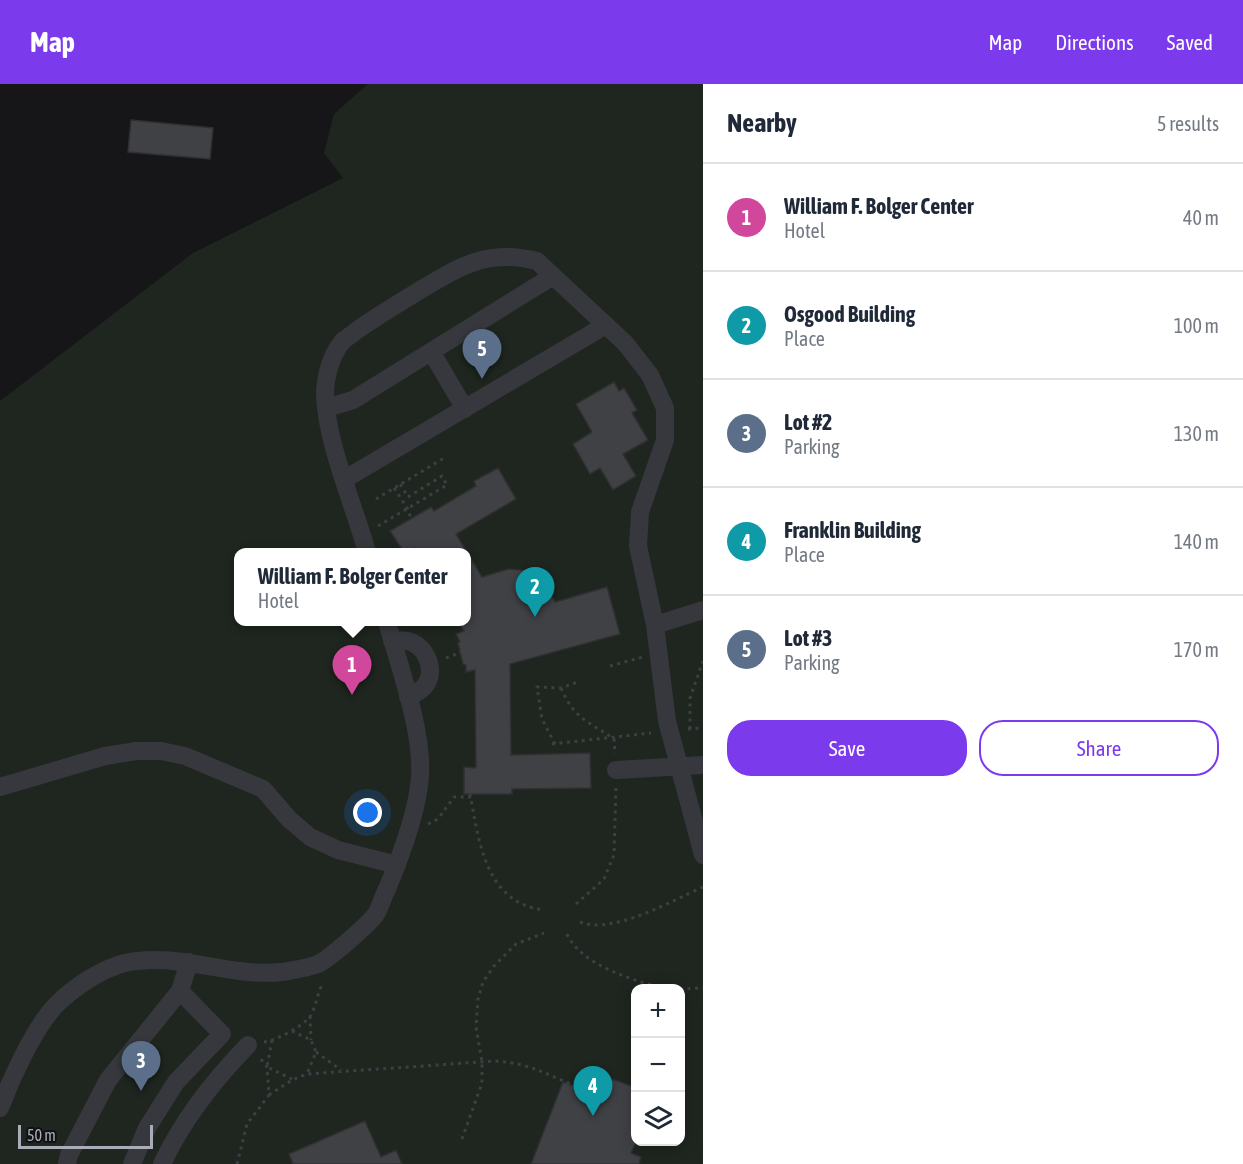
<!DOCTYPE html>
<meta charset="utf-8">
<style>
body{margin:0;font-family:"Asap Condensed",sans-serif;background:#f6f6f7;color:#1f2937}
.controls{position:absolute;right:18px;bottom:18px;display:grid;overflow:hidden;border-radius:12px;box-shadow:0 3px 15px #0003}
.controls button{width:54px;height:54px;display:grid;place-items:center;padding:0;border:0;border-bottom:2px solid #e0e1e3;background:#fff;color:#1f2937;font:30px sans-serif}
.scale{position:absolute;left:18px;bottom:15px;width:135px;box-sizing:border-box;padding-left:6px;border:3px solid #a8adb8;border-top:0;font-size:16px;line-height:21px;white-space:nowrap;color:#a8adb8;-webkit-text-stroke:4px #111113;paint-order:stroke}
.you{position:absolute;left:368px;top:729px;width:21px;height:21px;margin:-15px;border:4px solid #fff;border-radius:50%;background:#1a73e8;box-shadow:0 0 0 9px #1a73e833}
.badge{display:grid;place-items:center;width:39px;height:39px;border-radius:50%;background:#7c3aed;color:#fff;font-size:20px;font-weight:700}
.pin{position:absolute;translate:-50% -50px;filter:drop-shadow(0 2px 3px #0008)}
.pin::after{content:'';position:absolute;top:32px;width:21px;height:18px;background:inherit;clip-path:polygon(0 0,100% 0,50% 100%)}
.popup{position:absolute;left:234px;top:464px;width:237px;height:78px;box-sizing:border-box;display:grid;place-content:center;border-radius:12px;background:#fff;filter:drop-shadow(0 2px 4px #0005);font-size:20px;white-space:nowrap;color:#747a83}
.popup b{font-size:22px;color:#1f2937}
.popup::after{content:'';position:absolute;left:50%;top:100%;margin-left:-12px;border:12px solid transparent;border-top-color:#fff}
.list{margin:0;padding:0;list-style:none}
h2{display:flex;justify-content:space-between;align-items:center;height:78px;margin:0;padding:0 24px;font-size:26px}
h2 small{font-size:20px;font-weight:400;color:#747a83}
.list li{display:grid;grid-template-columns:39px 1fr auto;gap:18px;align-items:center;box-sizing:border-box;height:108px;padding:0 24px;border-top:2px solid #e0e1e3}
.list b{display:block;font-size:22px;white-space:nowrap}
.list p{margin:0;font-size:20px;white-space:nowrap;color:#747a83}
.list em{font-size:20px;font-style:normal;color:#747a83}
.actions{display:flex;gap:12px;padding:18px 24px}
.actions a{flex:1;padding:14px 0;border:2px solid #7c3aed;border-radius:24px;text-align:center;font-size:21px;color:#7c3aed}
.actions .main{background:#7c3aed;color:#fff}
.icon{flex:none;width:33px;height:33px;fill:none;stroke:currentColor;stroke-width:2;stroke-linecap:round;stroke-linejoin:round}
.map{position:relative;flex:none;width:703px;height:1080px;overflow:hidden}
header{display:flex;align-items:center;gap:36px;box-sizing:border-box;height:84px;padding:0 30px;background:#7c3aed;color:#fff}
header strong{font-size:28px}
nav{display:flex;gap:33px;margin-inline-start:auto;font-size:21px}
main{display:flex}
aside{flex:1;background:#fff}
.map>svg:first-child{display:block}
.green{fill:#1e261f;fill-rule:evenodd}
.building{fill:#404145;stroke:#303034;stroke-width:1.5}
.lines{fill:none;stroke-linecap:round;stroke-linejoin:round}
.path{stroke:#3d3f44;stroke-width:3;stroke-dasharray:3 4.5;stroke-linecap:butt}
.minor{stroke:#37383d;stroke-width:18}
</style>
<header>
<strong>Map</strong>
<nav><a>Map</a><a>Directions</a><a>Saved</a></nav>
</header>
<main>
<div class="map">
<svg width="703" height="1080" viewBox="0 0 703 1080">
<rect width="100%" height="100%" fill="#161618"/>
<path class="green" d="M 368,0 L 703,0 L 703,1080 L 0,1080 L 0,317 L 193,169 L 343,94 L 324,69 L 334,30 ZM 238,468 L 466,468 L 466,538 L 238,538 ZM 636,904 L 680,904 L 680,1058 L 636,1058 Z"/>
<path class="building" d="M 131,36 L 213,44 L 210,75 L 128,68 Z
M 614,298 L 619,307 L 624,304 L 637,326 L 632,329 L 648,356 L 623,370 L 636,392 L 613,406 L 600,384 L 590,390 L 573,360 L 592,348 L 576,320 Z
M 498,384 L 516,415 L 456,450 L 482,493 L 508,485 L 521,486 L 542,498 L 550,508 L 555,518 L 607,503 L 620,550 L 510,580 L 511,671 L 590,669 L 591,704 L 512,705 L 512,710 L 464,710 L 464,683 L 476,684 L 475,586 L 466,588 L 466,581 L 463,580 L 458,559 L 460,558 L 456,550 L 464,547 L 458,538 L 466,538 L 466,468 L 417,468 L 415,464 L 404,468 L 390,447 L 431,423 L 434,427 L 476,402 L 474,397 Z
M 592,987 L 636,1004 L 636,1058 L 631,1069 L 641,1073 L 639,1080 L 531,1080 L 563,998 L 585,1006 Z
M 365,1037 L 381,1073 L 396,1066 L 402,1080 L 293,1080 L 289,1070 Z"/>
<g class="lines">
<path class="path" d="M 394,404 L 408,425 L 411,435
M 376,415 L 444,374
M 378,442 L 447,401 L 442,392 L 408,413 L 400,400
M 446,574 L 462,568
M 610,582 L 643,573
M 561,604 C 574,635 588,637 614,655 L 615,670
M 688,645 L 703,644
M 690,645 L 690,614 L 703,577
M 552,660 L 651,649
M 555,660 L 542,635 L 537,603 L 561,604 L 578,598
M 470,710 C 479,757 485,819 544,826
M 428,740 L 438,735 L 454,713 L 471,713
M 576,820 L 604,795 L 614,771 L 616,703
M 580,838 C 613,851 671,817 703,803
M 567,850 C 581,881 632,896 663,904
M 680,905 L 703,904
M 310,932 L 311,956
M 292,947 L 311,956 L 316,968 L 307,990
M 272,956 L 267,983 L 292,995
M 264,958 C 276,957 305,941 311,931 C 316,922 318,908 323,898
M 316,968 L 341,986
M 269,1011 L 292,996 L 307,990 L 495,977 C 532,979 551,993 585,1006
M 462,1055 L 482,999 L 482,978 L 476,943 L 478,915 L 483,898 L 494,882 L 516,860 L 544,849
M 237,1080 L 247,1040 L 269,1011 L 267,983 L 260,974"/>
<path class="minor" d="M 432,269 L 465,325
M 326,324 L 353,316 L 553,192
M 345,395 L 606,241
M 367,468 C 354,421 326,358 325,310 C 325,294 331,271 342,258 C 345,254 352,251 356,247 C 377,232 399,219 422,205 C 462,181 488,165 537,177 L 625,259 L 650,291 L 665,324 L 665,356 L 640,428 L 638,462 L 655,541 L 667,637 L 703,771
M 655,541 L 703,526
M 392,557 C 397,557 403,556 407,557 C 425,560 435,583 427,599 C 423,606 415,610 408,613
M 616,686 L 703,681
M 0,703 L 105,672 L 137,667 L 161,667 L 185,672 L 263,705 L 289,735 L 310,753 L 338,766 L 397,781
M 0,1024 C 11,995 34,944 56,921 C 74,903 101,885 125,879 C 179,867 229,894 282,888 C 293,886 308,884 318,880 C 329,875 369,840 376,830 C 381,822 383,812 387,805 C 400,774 418,725 420,692 C 423,647 399,581 387,538
M 67,1080 L 69,1071 L 108,996 L 180,907 L 189,878
M 132,1080 L 147,1044 L 176,998 L 222,950 L 180,907
M 162,1080 C 183,1035 213,997 248,961"/>
</g>
</svg>
<div class="controls">
<button>+</button>
<button>−</button>
<button><svg class="icon" aria-label="layers" viewBox="0 0 24 24"><path d="M12 4l9 5-9 5-9-5zM3 14l9 5 9-5"/></svg></button>
</div>
<div class="scale">50 m</div>
<div class="you"></div>
<div class="pin badge" style="left:352px;top:611px;background:#d1479c">1</div>
<div class="popup"><b>William F. Bolger Center</b>Hotel</div>
<div class="pin badge" style="left:535px;top:533px;background:#0f9aa8">2</div>
<div class="pin badge" style="left:141px;top:1007px;background:#5c6f8a">3</div>
<div class="pin badge" style="left:593px;top:1032px;background:#0f9aa8">4</div>
<div class="pin badge" style="left:482px;top:295px;background:#5c6f8a">5</div>
</div>
<aside>
<h2>Nearby<small>5 results</small></h2>
<ul class="list">
<li><span class="badge" style="background:#d1479c">1</span><div><b>William F. Bolger Center</b><p>Hotel</p></div><em>40 m</em></li>
<li><span class="badge" style="background:#0f9aa8">2</span><div><b>Osgood Building</b><p>Place</p></div><em>100 m</em></li>
<li><span class="badge" style="background:#5c6f8a">3</span><div><b>Lot #2</b><p>Parking</p></div><em>130 m</em></li>
<li><span class="badge" style="background:#0f9aa8">4</span><div><b>Franklin Building</b><p>Place</p></div><em>140 m</em></li>
<li><span class="badge" style="background:#5c6f8a">5</span><div><b>Lot #3</b><p>Parking</p></div><em>170 m</em></li>
</ul>
<div class="actions"><a class="main">Save</a><a>Share</a></div>
</aside>
</main>
